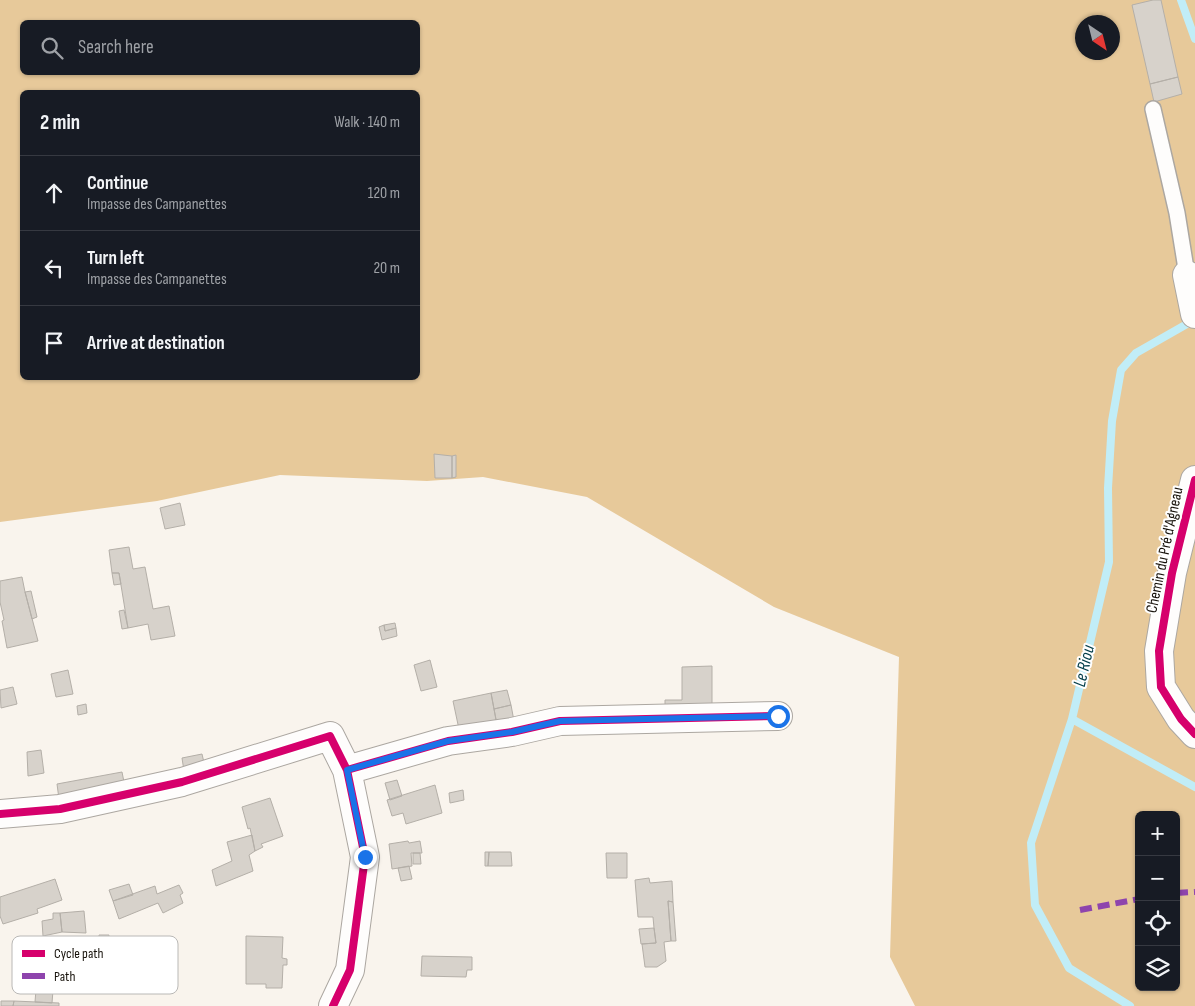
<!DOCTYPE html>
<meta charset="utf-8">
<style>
body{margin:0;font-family:"Sofia Sans Condensed",sans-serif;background:#20242c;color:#f1f3f6}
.controls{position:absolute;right:15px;bottom:15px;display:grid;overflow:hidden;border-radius:8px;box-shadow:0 1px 4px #0004}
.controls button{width:45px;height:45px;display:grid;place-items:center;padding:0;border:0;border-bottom:1px solid #363941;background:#171b24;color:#f1f3f6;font:25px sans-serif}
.compass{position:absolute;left:1075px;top:15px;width:45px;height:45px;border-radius:50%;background:#171b24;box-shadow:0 1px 4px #0004;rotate:145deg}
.stop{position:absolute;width:15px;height:15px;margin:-11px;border:4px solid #1a73e8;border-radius:50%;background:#fff}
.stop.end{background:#1a73e8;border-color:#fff;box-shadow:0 1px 5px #0008}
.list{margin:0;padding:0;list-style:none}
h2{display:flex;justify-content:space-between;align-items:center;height:65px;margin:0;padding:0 20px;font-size:21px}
h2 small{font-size:16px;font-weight:400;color:#9ea1a6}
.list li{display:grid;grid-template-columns:32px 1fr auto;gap:15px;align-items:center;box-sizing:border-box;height:75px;padding:0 20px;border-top:1px solid #363941}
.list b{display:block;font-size:19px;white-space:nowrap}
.list p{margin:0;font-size:16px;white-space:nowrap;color:#9ea1a6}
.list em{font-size:16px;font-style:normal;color:#9ea1a6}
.icon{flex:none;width:28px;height:28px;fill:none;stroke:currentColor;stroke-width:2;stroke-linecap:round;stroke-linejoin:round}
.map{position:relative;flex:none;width:1195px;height:1006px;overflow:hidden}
.search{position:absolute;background:#171b24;box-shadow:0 1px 4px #0004;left:20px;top:20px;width:400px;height:55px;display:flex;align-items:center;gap:12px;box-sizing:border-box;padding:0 18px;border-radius:8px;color:#9ea1a6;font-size:19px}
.panel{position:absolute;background:#171b24;box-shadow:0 1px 4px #0004;left:20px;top:90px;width:400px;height:290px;border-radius:8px}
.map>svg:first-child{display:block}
.forest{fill:#e7c99a;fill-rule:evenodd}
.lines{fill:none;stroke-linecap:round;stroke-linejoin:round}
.stream{stroke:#c1edf7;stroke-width:8}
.building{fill:#d7d2cb;stroke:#b4afa8}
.lane-casing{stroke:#aca7a1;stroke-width:18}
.street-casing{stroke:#aca7a1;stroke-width:30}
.lane{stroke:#fefdfc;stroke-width:15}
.street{stroke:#fefdfc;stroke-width:28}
.quiet{stroke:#8e44ad;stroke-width:6;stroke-dasharray:12 6;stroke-linecap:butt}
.cycleway-casing{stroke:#fff;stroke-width:11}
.cycleway{stroke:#d6006c;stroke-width:8}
.route{stroke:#1a73e8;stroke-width:6}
.labels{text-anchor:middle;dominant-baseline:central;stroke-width:4;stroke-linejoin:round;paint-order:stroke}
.street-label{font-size:16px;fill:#17120b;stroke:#fff}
.water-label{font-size:18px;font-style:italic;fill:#033e4a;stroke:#fff}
.key{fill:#fff;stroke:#b9b8b6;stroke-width:1}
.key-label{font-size:14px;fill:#17120b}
</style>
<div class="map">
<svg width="1195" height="1006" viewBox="0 0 1195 1006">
<rect width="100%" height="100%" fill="#f9f4ed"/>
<path class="forest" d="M 0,0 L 1195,0 L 1195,1006 L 915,1006 L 890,957 L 899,657 L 774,607 L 587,497 L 483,477 L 427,481 L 280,475 L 157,501 L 0,522 ZM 22,22 L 418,22 L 418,72 L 22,72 ZM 1082,22 L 1112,22 L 1112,52 L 1082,52 ZM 22,92 L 418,92 L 418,378 L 22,378 ZM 1139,815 L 1176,815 L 1176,987 L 1139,987 Z"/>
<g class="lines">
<path class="stream" d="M 1181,0 L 1195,39
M 1072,719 L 1195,787
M 1130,1006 L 1069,968 L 1035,905 L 1031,843 L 1072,719 L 1109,562 L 1108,488 L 1112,421 L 1121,370 L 1136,353 L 1194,320"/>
</g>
<path class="building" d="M 1153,0 L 1161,0 L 1178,77 L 1150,84 L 1132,5 Z
M 1178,77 L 1182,94 L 1154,102 L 1150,84 Z
M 434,454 L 452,456 L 452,478 L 435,478 Z
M 456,455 L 456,477 L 452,478 L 452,456 Z
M 180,503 L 185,525 L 165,529 L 160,508 Z
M 129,547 L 133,569 L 145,567 L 153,609 L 169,606 L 175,636 L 151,640 L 148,624 L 128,628 L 119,573 L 112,573 L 109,550 Z
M 112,573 L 119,573 L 121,584 L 114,585 Z
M 22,577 L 25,592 L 38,641 L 7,648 L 2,621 L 4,620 L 0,602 L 0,581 Z
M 31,591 L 37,617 L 32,619 L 25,592 Z
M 124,610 L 128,628 L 122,629 L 119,611 Z
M 395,623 L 396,628 L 385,631 L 384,625 Z
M 384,625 L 385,631 L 396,628 L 397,636 L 382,640 L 379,627 Z
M 430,660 L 437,687 L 421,691 L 414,665 Z
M 712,666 L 712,709 L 665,716 L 665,700 L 682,700 L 682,667 Z
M 68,670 L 73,694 L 56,697 L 51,674 Z
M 13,687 L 17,704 L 1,708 L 0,690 Z
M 507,690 L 511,705 L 494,709 L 491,693 Z
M 491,693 L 497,725 L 460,734 L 453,701 Z
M 86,704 L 87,713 L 78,715 L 77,706 Z
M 511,705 L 514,721 L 497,725 L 494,709 Z
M 41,750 L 44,773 L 28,776 L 27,752 Z
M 202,754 L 205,767 L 184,771 L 182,758 Z
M 122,772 L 125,787 L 59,799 L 57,784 Z
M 397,780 L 402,796 L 390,800 L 385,783 Z
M 435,785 L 442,813 L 406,824 L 403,813 L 392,816 L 387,800 Z
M 463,790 L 464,800 L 450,803 L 449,793 Z
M 270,798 L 283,836 L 261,844 L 263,847 L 255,851 L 250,828 L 248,829 L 242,807 Z
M 252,835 L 255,851 L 249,855 L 253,871 L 216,886 L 212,870 L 232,861 L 227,842 Z
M 408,841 L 409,843 L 420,841 L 422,853 L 411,853 L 412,866 L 392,869 L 389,844 Z
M 485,852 L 489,852 L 488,866 L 485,866 Z
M 489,852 L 511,852 L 512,866 L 488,866 Z
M 413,853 L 420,853 L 421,864 L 413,864 Z
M 606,853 L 627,853 L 627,878 L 607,878 Z
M 409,866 L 412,879 L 401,881 L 398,868 Z
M 649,878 L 650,883 L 672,881 L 673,902 L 668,901 L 671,941 L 664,942 L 666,961 L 657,967 L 645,967 L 642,944 L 656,943 L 654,928 L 653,917 L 638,917 L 635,880 Z
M 55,879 L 62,900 L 37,909 L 38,913 L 3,924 L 0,916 L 0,897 Z
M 129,884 L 133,895 L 113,901 L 109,890 Z
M 179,885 L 183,893 L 180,895 L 183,903 L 163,913 L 158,903 L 119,919 L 113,901 L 155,886 L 157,894 Z
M 668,901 L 673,902 L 676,941 L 671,941 Z
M 84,911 L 86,933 L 62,932 L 60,913 Z
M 53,913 L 60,913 L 62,932 L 43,936 L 42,921 L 53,919 Z
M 654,928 L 656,943 L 641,944 L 639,929 Z
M 99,935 L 109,935 L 108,944 L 99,944 Z
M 246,936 L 283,937 L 282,958 L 287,959 L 287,965 L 283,965 L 282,988 L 266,988 L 266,984 L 246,984 Z
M 45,938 L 57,939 L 52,1003 L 35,1002 L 40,939 Z
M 422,956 L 472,957 L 472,970 L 467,970 L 466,977 L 421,976 Z
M 1,1001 L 14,1001 L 13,1006 L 1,1006 Z
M 14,1001 L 59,1003 L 59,1006 L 13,1006 Z"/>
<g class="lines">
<g class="lane-casing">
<path id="lane" d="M 1153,109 L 1177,213 L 1187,275"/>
</g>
<g class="street-casing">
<path id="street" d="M 1187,275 L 1195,314
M 1195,480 L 1172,573 L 1159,651 L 1161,687 L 1181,719 L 1195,734
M 0,814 L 60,809 L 182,782 L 330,736 L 347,770
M 333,1006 L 350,970 L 365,857 L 347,770 L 448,741 L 512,732 L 560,721 L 778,716"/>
</g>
<use href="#lane" class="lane"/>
<use href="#street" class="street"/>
<path class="quiet" d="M 1176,893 L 1195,892
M 1080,910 L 1139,899"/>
<g class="cycleway-casing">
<path id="cycleway" d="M 1195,480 L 1172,573 L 1159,651 L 1161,687 L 1181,719 L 1195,734
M 0,814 L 60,809 L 182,782 L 330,736 L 347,770
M 333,1006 L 350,970 L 365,857 L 347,770 L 448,741 L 512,732 L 560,721 L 778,716"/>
</g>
<use href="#cycleway" class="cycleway"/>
</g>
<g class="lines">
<path class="route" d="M 365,857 L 347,770 L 448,741 L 512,732 L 560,721 L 778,716"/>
</g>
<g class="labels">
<g class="street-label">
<text transform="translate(1165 550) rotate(-78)">Chemin du Pré d'Agneau</text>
</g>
<g class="water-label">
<text transform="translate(1084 666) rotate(-77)">Le Riou</text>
</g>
</g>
<rect x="12" y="936" width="166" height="58" rx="8" class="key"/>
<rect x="22" y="950" width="23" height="7" fill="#d6006c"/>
<rect x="22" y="973" width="23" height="6" fill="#8e44ad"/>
<g class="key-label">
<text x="54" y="958">Cycle path</text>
<text x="54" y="981">Path</text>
</g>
</svg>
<div class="controls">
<button>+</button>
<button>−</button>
<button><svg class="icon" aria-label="locate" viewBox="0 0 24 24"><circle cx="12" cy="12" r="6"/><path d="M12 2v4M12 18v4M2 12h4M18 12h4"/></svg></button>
<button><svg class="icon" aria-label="layers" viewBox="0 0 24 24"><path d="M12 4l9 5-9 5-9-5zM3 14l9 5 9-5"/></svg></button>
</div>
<svg class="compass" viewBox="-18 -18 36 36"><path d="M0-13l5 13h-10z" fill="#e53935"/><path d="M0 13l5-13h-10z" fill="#9ea1a6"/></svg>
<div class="stop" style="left:778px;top:716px"></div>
<div class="stop end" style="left:365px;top:857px"></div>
<div class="search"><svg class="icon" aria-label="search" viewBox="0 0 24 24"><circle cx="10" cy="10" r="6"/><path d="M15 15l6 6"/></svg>Search here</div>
<section class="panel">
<h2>2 min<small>Walk · 140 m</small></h2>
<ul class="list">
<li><svg class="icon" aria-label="ahead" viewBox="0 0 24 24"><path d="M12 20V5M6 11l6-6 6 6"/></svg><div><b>Continue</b><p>Impasse des Campanettes</p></div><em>120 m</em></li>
<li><svg class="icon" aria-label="left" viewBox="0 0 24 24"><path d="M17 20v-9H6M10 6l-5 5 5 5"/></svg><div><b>Turn left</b><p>Impasse des Campanettes</p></div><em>20 m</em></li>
<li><svg class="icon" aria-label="arrive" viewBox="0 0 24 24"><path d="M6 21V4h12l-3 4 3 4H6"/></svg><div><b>Arrive at destination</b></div></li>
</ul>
</section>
</div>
